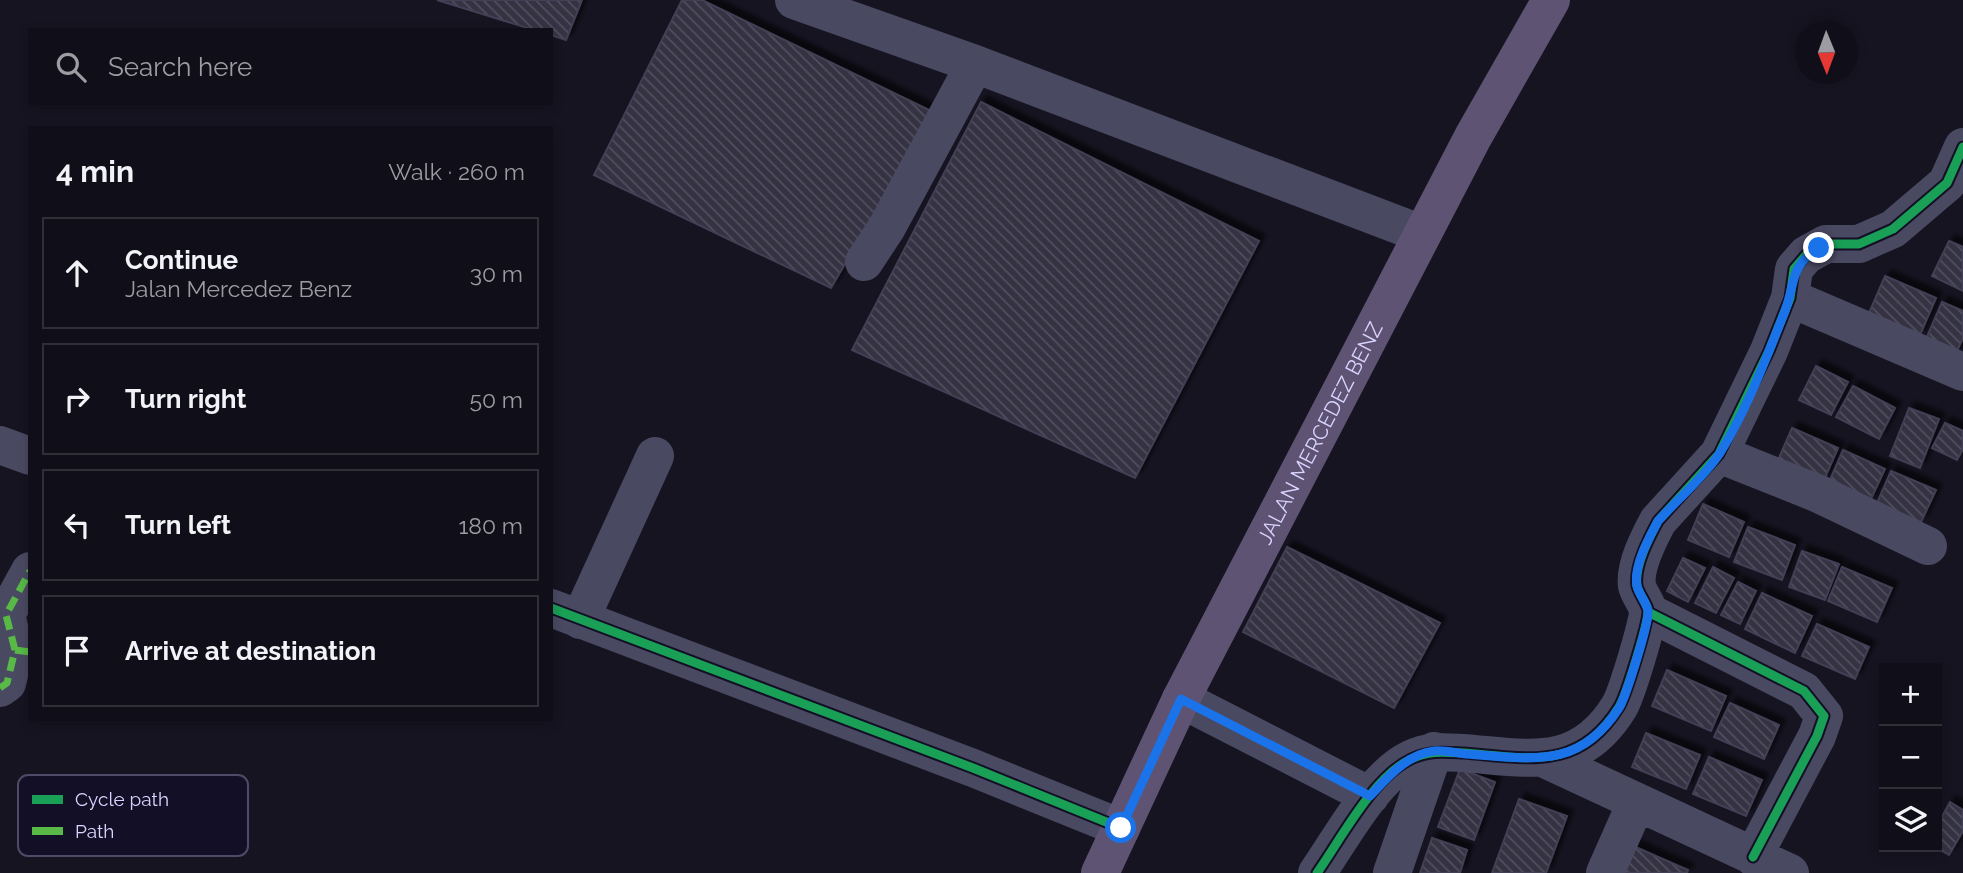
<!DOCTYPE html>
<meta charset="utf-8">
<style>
body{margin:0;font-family:Raleway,sans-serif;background:#1e1d26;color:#f1f3f6}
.controls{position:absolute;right:21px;bottom:21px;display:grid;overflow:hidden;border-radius:0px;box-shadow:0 4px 10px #0003}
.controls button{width:63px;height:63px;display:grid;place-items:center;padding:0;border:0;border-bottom:2px solid #302f38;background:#100f19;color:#f1f3f6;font:35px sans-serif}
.compass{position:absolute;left:1795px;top:21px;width:63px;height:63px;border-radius:50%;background:#100f19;box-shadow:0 4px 10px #0003;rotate:179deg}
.stop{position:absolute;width:21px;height:21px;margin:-16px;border:5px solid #1a73e8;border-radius:50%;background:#fff}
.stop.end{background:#1a73e8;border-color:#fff;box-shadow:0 2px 7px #0008}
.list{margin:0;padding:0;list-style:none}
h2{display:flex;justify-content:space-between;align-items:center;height:91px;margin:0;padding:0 28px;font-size:30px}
h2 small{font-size:23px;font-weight:400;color:#9c9ca2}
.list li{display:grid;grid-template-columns:46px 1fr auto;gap:21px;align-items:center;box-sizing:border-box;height:112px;margin:0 14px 14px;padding:0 14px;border:2px solid #302f38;border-radius:0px}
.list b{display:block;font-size:26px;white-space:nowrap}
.list p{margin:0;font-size:23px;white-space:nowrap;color:#9c9ca2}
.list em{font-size:23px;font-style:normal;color:#9c9ca2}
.icon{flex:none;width:38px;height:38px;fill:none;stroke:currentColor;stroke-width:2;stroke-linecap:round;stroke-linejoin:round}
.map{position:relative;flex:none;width:1963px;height:873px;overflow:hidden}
.search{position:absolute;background:#100f19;box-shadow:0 4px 10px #0003;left:28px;top:28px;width:525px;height:77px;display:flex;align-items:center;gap:18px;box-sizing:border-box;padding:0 24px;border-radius:0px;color:#9c9ca2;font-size:26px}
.panel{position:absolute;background:#100f19;box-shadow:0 4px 10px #0003;left:28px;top:126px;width:525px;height:595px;border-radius:0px}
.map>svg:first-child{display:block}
.building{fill:url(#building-back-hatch);stroke:#433f54;stroke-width:2;filter:url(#shadow)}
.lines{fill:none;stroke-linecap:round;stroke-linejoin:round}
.minor{stroke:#4a4962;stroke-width:38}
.major{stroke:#5e5373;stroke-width:38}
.quiet{stroke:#58b947;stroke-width:7;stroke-dasharray:14 7;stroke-linecap:butt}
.cycleway-casing{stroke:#130f26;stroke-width:13}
.cycleway{stroke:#1a9f57;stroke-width:9}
.route{stroke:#1a73e8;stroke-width:9}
.labels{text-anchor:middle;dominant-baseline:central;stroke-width:7;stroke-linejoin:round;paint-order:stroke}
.street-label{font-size:21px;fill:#d9d4ff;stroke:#130f26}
.key{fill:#130f26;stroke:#4e4a67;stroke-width:2}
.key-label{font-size:19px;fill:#d9d4ff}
</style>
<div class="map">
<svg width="1963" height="873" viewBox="0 0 1963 873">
<defs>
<pattern id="building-back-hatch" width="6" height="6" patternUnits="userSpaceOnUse" patternTransform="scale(1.75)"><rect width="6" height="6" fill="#343243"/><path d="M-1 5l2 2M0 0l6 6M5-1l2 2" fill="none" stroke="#514f5f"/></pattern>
<filter id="shadow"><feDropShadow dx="6" dy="-6" stdDeviation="2" flood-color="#0009"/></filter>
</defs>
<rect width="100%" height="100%" fill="#161421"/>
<path class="building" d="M 437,0 L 582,0 L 566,40 L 551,35 L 551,30 L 534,30 Z
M 682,0 L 702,0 L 933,112 L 831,288 L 594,175 Z
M 981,102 L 1259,241 L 1135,478 L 852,350 Z
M 1949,241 L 1963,247 L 1963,291 L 1932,276 Z
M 1885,276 L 1936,298 L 1920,335 L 1869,313 Z
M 1942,302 L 1963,311 L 1963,338 L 1956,353 L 1926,339 Z
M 1816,366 L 1848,382 L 1831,415 L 1799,400 Z
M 1853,386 L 1895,408 L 1879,439 L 1836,417 Z
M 1909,408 L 1939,419 L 1920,468 L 1890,456 Z
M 1945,423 L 1963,431 L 1963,449 L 1957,460 L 1932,448 Z
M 1792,428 L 1838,448 L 1824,480 L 1778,460 Z
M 1843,450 L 1885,469 L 1870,501 L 1829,482 Z
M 1891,471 L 1936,490 L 1921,522 L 1877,503 Z
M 1703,504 L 1744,522 L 1729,557 L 1688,540 Z
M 1748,527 L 1795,545 L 1782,580 L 1734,562 Z
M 1287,547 L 1440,623 L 1394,708 L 1243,632 Z
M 1802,551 L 1839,564 L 1825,600 L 1789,587 Z
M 1683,558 L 1705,568 L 1688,602 L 1667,591 Z
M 1713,567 L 1734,578 L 1716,613 L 1695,603 Z
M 1842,567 L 1892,588 L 1877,622 L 1828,601 Z
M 1738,582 L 1756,591 L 1740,624 L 1721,615 Z
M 1762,593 L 1812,616 L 1795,653 L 1745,629 Z
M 1817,624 L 1869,647 L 1855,679 L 1802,656 Z
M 1667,670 L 1726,696 L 1711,731 L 1652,706 Z
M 1730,703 L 1779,725 L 1764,759 L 1714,737 Z
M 1646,733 L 1700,755 L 1686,789 L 1632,767 Z
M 1709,757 L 1762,780 L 1746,816 L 1693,794 Z
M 1460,769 L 1495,782 L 1474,840 L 1438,827 Z
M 1519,799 L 1567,816 L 1546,873 L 1492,873 Z
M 1950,802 L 1963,810 L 1963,831 L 1949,855 L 1935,847 L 1937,826 Z
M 1432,838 L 1467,850 L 1460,873 L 1420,873 Z
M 1633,846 L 1688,870 L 1687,873 L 1621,873 Z"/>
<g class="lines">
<path class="minor" d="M 794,0 L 975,64 L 1422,234
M 864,262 L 887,227 L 975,64
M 1790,298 L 1963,372
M 0,445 L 30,456
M 1719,454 L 1819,494 L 1928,546
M 551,608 L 973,768 L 1121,828
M 1648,612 L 1804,691 L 1824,716 L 1817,736 L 1753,857
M 580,620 L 655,456
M 15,650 L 6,615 L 30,571
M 0,688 L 7,683 L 15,650 L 30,652
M 1181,699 L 1370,796
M 1545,759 L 1790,873
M 1317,873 C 1341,839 1373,777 1411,759 C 1429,750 1445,752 1463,753 C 1528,758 1579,772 1619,707 C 1626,696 1649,621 1648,610 C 1646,602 1639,594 1637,586 C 1634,566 1649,538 1658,521 L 1719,454 L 1769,351 L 1790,298 L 1794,269 L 1806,255 L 1826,244 L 1859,244 L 1893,229 L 1947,183 L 1963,147
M 1392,873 L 1434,751
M 1605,873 L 1636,803"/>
<path class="major" id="s1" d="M 1100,873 L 1181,699 L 1473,137 L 1551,0"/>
<path class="quiet" d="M 15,650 L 6,615 L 30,571
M 0,688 L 7,683 L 15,650 L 30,652"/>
<g class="cycleway-casing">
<path id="cycleway" d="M 551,608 L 973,768 L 1121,828
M 1648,612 L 1804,691 L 1824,716 L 1817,736 L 1753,857
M 1317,873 C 1341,839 1373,777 1411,759 C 1429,750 1445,752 1463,753 C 1528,758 1579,772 1619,707 C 1626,696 1649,621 1648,610 C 1646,602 1639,594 1637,586 C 1634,566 1649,538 1658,521 L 1719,454 L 1769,351 L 1790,298 L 1794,269 L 1806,255 L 1826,244 L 1859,244 L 1893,229 L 1947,183 L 1963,147"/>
</g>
<use href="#cycleway" class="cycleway"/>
</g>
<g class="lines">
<path class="route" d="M 1121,828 L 1181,699 L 1370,796 C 1387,778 1407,754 1434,751 C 1444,750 1456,753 1466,754 C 1531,758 1578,771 1619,708 C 1626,697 1649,623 1648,611 C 1647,603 1639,595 1637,586 C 1633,566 1649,538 1658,521 C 1678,499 1704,477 1720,453 C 1747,409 1766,359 1785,311 C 1796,282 1789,266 1819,248"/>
</g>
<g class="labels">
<g class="street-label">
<text stroke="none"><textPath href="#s1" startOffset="492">JALAN MERCEDEZ BENZ</textPath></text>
</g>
</g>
<rect x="18" y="775" width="230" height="81" rx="10" class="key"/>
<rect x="32" y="795" width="31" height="9" fill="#1a9f57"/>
<rect x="32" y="827" width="31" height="8" fill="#58b947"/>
<g class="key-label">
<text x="75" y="806">Cycle path</text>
<text x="75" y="838">Path</text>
</g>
</svg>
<div class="controls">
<button>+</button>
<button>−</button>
<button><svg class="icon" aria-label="layers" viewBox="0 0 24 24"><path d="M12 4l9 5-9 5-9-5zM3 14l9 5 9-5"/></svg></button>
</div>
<svg class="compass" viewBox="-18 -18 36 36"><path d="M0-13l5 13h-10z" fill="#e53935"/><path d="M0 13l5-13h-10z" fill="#9c9ca2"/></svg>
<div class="stop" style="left:1121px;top:828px"></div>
<div class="stop end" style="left:1819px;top:248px"></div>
<div class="search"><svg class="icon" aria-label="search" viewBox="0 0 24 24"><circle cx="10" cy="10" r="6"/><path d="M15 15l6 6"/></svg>Search here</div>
<section class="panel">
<h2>4 min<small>Walk · 260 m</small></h2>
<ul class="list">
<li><svg class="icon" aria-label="ahead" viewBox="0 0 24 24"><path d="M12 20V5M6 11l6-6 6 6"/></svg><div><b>Continue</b><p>Jalan Mercedez Benz</p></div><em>30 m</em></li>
<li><svg class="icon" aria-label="right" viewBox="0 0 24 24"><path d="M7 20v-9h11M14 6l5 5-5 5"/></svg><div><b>Turn right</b></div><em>50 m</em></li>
<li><svg class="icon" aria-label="left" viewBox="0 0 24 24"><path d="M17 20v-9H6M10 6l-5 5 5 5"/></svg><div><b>Turn left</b></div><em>180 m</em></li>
<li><svg class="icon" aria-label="arrive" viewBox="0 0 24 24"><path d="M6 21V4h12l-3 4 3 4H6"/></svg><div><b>Arrive at destination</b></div></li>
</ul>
</section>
</div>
